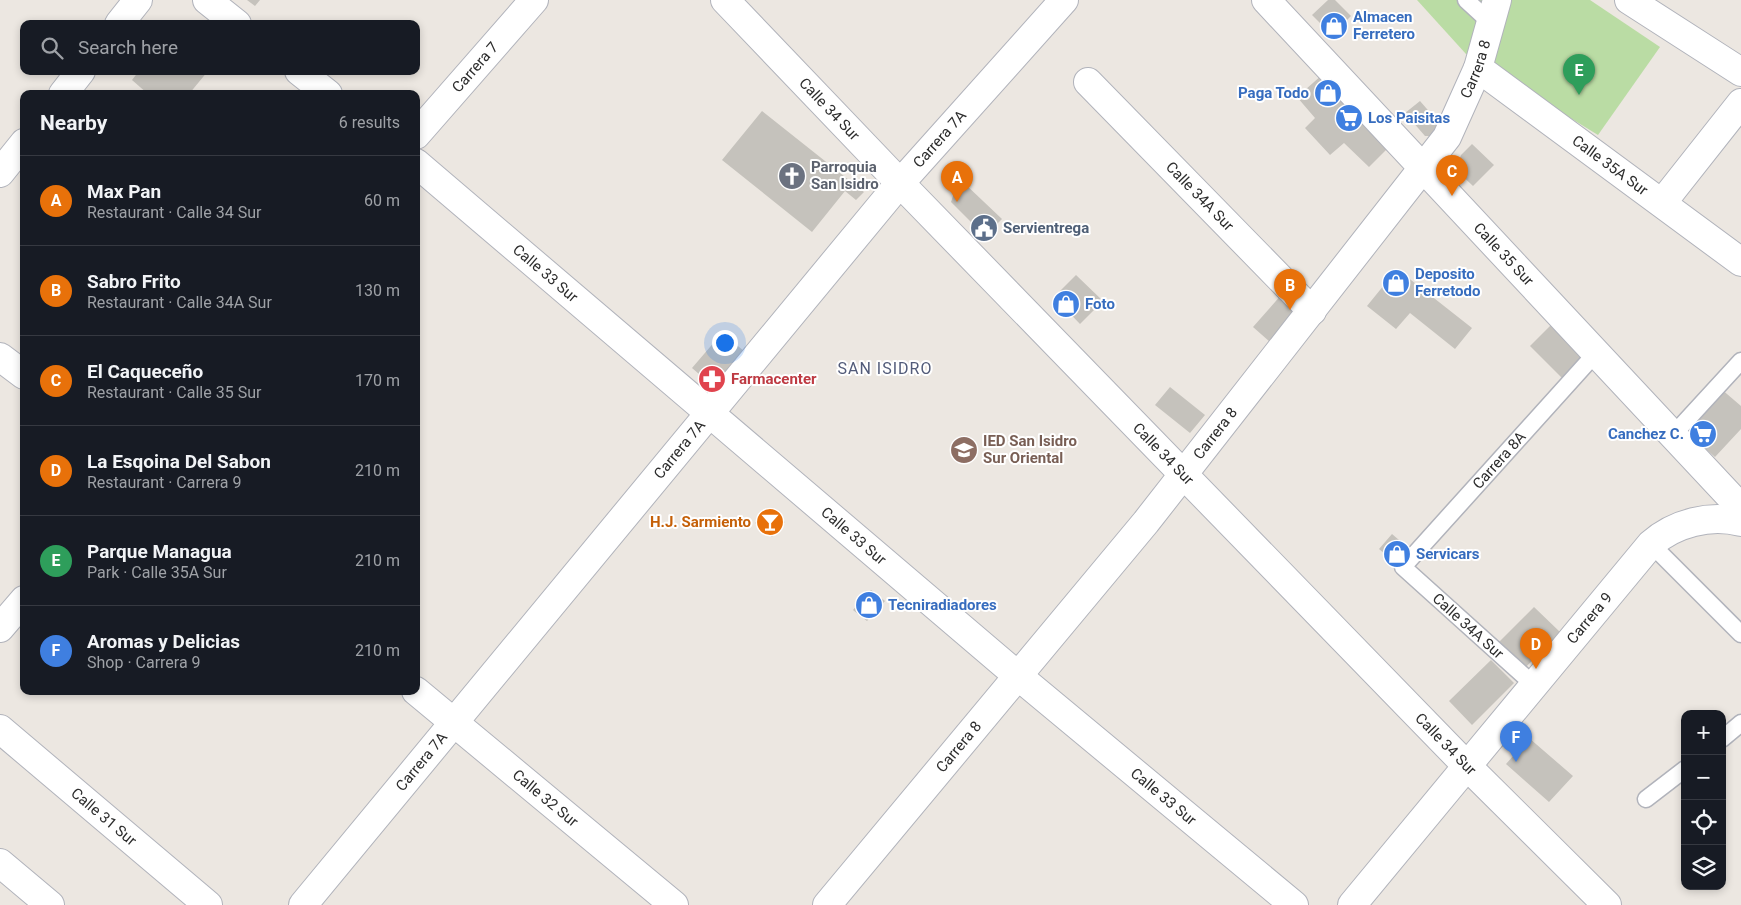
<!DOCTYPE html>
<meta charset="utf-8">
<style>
body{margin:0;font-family:Roboto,sans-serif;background:#20242c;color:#f1f3f6}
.controls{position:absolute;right:15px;bottom:15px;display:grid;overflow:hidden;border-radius:10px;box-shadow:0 2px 8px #0003}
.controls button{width:45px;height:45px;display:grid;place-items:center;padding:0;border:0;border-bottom:1px solid #363941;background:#171b24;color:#f1f3f6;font:25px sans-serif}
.you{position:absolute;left:724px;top:342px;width:18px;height:18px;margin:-12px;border:4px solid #fff;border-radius:50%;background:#1a73e8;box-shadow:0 0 0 8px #1a73e833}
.badge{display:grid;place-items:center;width:32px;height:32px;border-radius:50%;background:#0f766e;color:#fff;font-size:16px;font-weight:700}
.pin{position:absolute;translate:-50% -41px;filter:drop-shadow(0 1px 2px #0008)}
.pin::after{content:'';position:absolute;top:26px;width:18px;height:15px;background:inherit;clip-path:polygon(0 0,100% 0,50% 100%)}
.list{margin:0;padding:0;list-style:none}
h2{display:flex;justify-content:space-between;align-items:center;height:65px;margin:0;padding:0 20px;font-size:21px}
h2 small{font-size:16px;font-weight:400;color:#9ea1a6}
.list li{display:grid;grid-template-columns:32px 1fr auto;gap:15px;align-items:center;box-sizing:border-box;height:90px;padding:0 20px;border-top:1px solid #363941}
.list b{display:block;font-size:19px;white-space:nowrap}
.list p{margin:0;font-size:16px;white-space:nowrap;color:#9ea1a6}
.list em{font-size:16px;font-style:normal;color:#9ea1a6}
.icon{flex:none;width:28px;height:28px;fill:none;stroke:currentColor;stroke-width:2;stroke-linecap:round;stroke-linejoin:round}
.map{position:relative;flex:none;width:1741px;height:905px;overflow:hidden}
.search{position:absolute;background:#171b24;box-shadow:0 2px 8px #0003;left:20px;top:20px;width:400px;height:55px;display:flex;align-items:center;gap:12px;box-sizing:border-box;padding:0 18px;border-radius:10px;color:#9ea1a6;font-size:19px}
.panel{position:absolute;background:#171b24;box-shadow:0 2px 8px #0003;left:20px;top:90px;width:400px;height:605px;border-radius:10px}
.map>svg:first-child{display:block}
.green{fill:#badca4}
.building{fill:#c5c2bc}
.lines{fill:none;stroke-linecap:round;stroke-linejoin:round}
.lane-casing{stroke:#b1b3bb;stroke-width:19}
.street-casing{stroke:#b1b3bb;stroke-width:30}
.secondary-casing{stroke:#b1b3bb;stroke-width:30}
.lane{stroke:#fff;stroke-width:16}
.street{stroke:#fff;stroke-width:28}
.secondary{stroke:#fff;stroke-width:28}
.labels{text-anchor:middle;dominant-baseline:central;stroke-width:4;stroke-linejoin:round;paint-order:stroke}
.shop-label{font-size:15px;font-weight:bold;fill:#366cbe;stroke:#fff;text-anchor:start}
.street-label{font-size:15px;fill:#2d2d2d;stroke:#fff}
.worship-label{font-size:15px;font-weight:bold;fill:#5b616d;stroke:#fff;text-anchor:start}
.service-label{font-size:15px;font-weight:bold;fill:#4e5e75;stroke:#fff;text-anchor:start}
.health-label{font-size:15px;font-weight:bold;fill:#be3a42;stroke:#fff;text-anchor:start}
.education-label{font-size:15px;font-weight:bold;fill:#785e54;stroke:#fff;text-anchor:start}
.food-label{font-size:15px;font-weight:bold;fill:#c56008;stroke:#fff;text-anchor:end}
.neighbourhood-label{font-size:16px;letter-spacing:1px;fill:#525b79;stroke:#fff}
</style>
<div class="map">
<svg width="1741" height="905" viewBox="0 0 1741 905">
<rect width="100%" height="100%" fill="#ece7e1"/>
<path class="green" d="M 1417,0 L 1590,0 L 1660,47 L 1598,135 L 1466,54 Z"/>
<path class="building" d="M 247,0 L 260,0 L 255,6 Z
M 1328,0 L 1335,0 L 1351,16 L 1332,35 L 1312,15 Z
M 139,71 L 208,71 L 189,94 L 148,94 L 132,80 Z
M 1322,75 L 1388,148 L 1369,167 L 1344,143 L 1330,155 L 1305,128 L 1315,118 L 1297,97 Z
M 1420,101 L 1440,124 L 1435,136 L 1425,136 L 1405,113 Z
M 762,111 L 864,192 L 856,200 L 845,191 L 812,232 L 722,160 Z
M 1472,144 L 1494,165 L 1473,186 L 1456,170 L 1461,155 Z
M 964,183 L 1002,219 L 985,236 L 951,202 L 954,193 Z
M 1397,269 L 1472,328 L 1455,349 L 1410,313 L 1396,329 L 1367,306 Z
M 1076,275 L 1103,301 L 1080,324 L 1054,297 Z
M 1282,294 L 1298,309 L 1270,342 L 1253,327 Z
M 1556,320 L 1589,353 L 1563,379 L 1530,346 Z
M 722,333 L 744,351 L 714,387 L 692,368 Z
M 1170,387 L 1205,415 L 1190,433 L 1155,405 Z
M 1720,388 L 1741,406 L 1741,429 L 1715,457 L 1683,429 Z
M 768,508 L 785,522 L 772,537 L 755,523 Z
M 1392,534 L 1406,546 L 1393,561 L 1379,549 Z
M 871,590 L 885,601 L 867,621 L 853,610 Z
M 1534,607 L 1560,632 L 1523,670 L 1497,644 Z
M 1491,660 L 1514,683 L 1472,725 L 1449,701 Z
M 1529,738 L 1573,776 L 1549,802 L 1506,764 Z"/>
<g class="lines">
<g class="lane-casing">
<g id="lane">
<path d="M 1466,0 L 1491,23"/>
<path d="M 1673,435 L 1741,361"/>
<path d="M 1651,544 L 1741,634"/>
<path id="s1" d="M 1534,685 L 1403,567 L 1596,353"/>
<path d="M 1722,739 L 1741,723"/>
<path d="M 1646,799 L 1685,769"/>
</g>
</g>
<g class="street-casing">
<g id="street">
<path d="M 207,0 L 237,24"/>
<path id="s2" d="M 1266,0 L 1741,508"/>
<path d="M 1629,0 L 1741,72"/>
<path id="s3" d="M 1478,68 L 1741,262"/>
<path d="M 299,71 L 328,94"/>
<path id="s4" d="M 1088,82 L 1312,311"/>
<path id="s5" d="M 416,135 L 534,0"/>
<path id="s6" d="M 416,163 L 1018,676 L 1294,905"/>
<path d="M 1662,203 L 1741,103"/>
<path d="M 0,357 L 24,375"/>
<path d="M 0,628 L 24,600"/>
<path id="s7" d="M 416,691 L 674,905"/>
<path id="s8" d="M 303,905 L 894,190 L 1064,0"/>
<path id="s9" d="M 827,905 L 1146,522 L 1447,137 L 1478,68 L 1497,0"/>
<path d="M 1352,905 L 1467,766"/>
</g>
</g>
<g class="secondary-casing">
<g id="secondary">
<path id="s10" d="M 725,0 L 900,183 L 1467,766 L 1607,905"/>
<path d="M 119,24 L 138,0"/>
<path d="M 63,94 L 81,71"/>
<path d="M 0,173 L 24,143"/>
<path id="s11" d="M 0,729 L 208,905"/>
<path id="s12" d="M 1467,766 L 1651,544 C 1675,523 1710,514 1741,522"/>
<path d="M 0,863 L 50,905"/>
</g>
</g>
<use href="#lane" class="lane"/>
<use href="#street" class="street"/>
<use href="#secondary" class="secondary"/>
</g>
<defs>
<g id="shop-disc" transform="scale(1.4375)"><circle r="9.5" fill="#3f7fe0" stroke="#fff"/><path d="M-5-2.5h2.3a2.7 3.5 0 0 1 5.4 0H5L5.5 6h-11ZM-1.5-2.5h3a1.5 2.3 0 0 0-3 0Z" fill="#fff"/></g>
<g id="supermarket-disc" transform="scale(1.4375)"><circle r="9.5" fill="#3f7fe0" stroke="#fff"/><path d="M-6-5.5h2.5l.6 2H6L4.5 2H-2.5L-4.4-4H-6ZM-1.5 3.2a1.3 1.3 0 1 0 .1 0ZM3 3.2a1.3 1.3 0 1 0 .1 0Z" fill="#fff"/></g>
<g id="church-disc" transform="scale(1.4375)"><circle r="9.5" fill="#6b7280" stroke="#fff"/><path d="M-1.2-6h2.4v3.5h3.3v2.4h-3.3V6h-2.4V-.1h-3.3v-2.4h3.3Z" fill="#fff"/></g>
<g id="civic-disc" transform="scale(1.4375)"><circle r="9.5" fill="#5c6f8a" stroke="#fff"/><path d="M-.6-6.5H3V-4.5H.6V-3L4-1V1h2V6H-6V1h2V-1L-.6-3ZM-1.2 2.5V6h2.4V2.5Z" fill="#fff"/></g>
<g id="pharmacy-disc" transform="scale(1.4375)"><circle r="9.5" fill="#e0444e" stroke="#fff"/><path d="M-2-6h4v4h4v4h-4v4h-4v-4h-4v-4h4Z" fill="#fff"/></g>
<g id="school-disc" transform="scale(1.4375)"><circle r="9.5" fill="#8d6e63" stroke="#fff"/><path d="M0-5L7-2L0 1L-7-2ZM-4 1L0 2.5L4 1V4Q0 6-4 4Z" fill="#fff"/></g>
<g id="bar-disc" transform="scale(1.4375)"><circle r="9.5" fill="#e8710a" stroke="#fff"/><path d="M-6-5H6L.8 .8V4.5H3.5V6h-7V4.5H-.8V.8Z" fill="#fff"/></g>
</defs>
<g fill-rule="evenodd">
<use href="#shop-disc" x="1334" y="26"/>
<use href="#shop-disc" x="1328" y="93"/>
<use href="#supermarket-disc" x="1349" y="118"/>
<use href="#church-disc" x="792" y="176"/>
<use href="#civic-disc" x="984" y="228"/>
<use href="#shop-disc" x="1396" y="283"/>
<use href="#shop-disc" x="1066" y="304"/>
<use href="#pharmacy-disc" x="712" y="379"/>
<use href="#supermarket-disc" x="1703" y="434"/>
<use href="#school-disc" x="964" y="450"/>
<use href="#bar-disc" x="770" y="522"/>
<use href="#shop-disc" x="1397" y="554"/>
<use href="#shop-disc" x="869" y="605"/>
</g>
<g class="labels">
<g class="shop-label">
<text x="1353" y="17">Almacen<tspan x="1353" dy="17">Ferretero</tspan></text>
<text x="1309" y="93" text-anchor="end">Paga Todo</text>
<text x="1368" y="118">Los Paisitas</text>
<text x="1415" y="274">Deposito<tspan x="1415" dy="17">Ferretodo</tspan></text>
<text x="1085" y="304">Foto</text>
<text x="1684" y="434" text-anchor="end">Canchez C.</text>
<text x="1416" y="554">Servicars</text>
<text x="888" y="605">Tecniradiadores</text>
</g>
<g class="street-label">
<text stroke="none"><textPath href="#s5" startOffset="90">Carrera 7</textPath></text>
<text stroke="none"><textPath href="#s9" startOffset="1061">Carrera 8</textPath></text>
<text stroke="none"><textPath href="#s10" startOffset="151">Calle 34 Sur</textPath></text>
<text stroke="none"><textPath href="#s8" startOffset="996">Carrera 7A</textPath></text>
<text stroke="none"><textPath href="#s3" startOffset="164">Calle 35A Sur</textPath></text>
<text stroke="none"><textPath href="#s4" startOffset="160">Calle 34A Sur</textPath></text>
<text stroke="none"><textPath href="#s2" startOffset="348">Calle 35 Sur</textPath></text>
<text stroke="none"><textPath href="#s6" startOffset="170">Calle 33 Sur</textPath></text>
<text stroke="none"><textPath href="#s9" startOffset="611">Carrera 8</textPath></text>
<text stroke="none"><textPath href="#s8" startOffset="591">Carrera 7A</textPath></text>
<text stroke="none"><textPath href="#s10" startOffset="631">Calle 34 Sur</textPath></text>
<text stroke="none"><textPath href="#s1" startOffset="320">Carrera 8A</textPath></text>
<text stroke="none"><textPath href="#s6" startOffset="575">Calle 33 Sur</textPath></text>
<text stroke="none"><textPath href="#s12" startOffset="192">Carrera 9</textPath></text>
<text transform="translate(1468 626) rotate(42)">Calle 34A Sur</text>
<text stroke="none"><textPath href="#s10" startOffset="1036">Calle 34 Sur</textPath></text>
<text stroke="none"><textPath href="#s9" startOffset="206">Carrera 8</textPath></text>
<text stroke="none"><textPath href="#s8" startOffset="186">Carrera 7A</textPath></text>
<text stroke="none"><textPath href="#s6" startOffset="980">Calle 33 Sur</textPath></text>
<text stroke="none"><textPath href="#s7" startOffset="168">Calle 32 Sur</textPath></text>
<text stroke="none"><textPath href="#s11" startOffset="136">Calle 31 Sur</textPath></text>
</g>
<g class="worship-label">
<text x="811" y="167">Parroquia<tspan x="811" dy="17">San Isidro</tspan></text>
</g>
<g class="service-label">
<text x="1003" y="228">Servientrega</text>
</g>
<g class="health-label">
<text x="731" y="379">Farmacenter</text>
</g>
<g class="education-label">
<text x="983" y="441">IED San Isidro<tspan x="983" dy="17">Sur Oriental</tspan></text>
</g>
<g class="food-label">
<text x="751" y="522">H.J. Sarmiento</text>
</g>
<g class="neighbourhood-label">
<text x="885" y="368">SAN ISIDRO</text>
</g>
</g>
</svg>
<div class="controls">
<button>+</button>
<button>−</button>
<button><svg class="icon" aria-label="locate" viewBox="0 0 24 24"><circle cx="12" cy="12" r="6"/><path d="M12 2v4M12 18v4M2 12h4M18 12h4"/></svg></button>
<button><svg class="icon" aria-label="layers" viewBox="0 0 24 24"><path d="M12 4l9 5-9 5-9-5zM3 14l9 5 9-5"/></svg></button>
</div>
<div class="you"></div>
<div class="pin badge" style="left:957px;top:202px;background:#e8710a">A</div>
<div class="pin badge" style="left:1290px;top:310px;background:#e8710a">B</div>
<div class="pin badge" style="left:1452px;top:196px;background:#e8710a">C</div>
<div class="pin badge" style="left:1536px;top:669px;background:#e8710a">D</div>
<div class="pin badge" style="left:1579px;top:95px;background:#2e9e5b">E</div>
<div class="pin badge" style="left:1516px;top:762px;background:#3f7fe0">F</div>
<div class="search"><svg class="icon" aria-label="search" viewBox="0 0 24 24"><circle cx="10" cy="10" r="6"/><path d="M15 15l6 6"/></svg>Search here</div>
<section class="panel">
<h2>Nearby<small>6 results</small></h2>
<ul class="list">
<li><span class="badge" style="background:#e8710a">A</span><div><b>Max Pan</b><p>Restaurant · Calle 34 Sur</p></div><em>60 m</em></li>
<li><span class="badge" style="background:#e8710a">B</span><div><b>Sabro Frito</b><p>Restaurant · Calle 34A Sur</p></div><em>130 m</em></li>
<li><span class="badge" style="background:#e8710a">C</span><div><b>El Caqueceño</b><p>Restaurant · Calle 35 Sur</p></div><em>170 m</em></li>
<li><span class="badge" style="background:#e8710a">D</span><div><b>La Esqoina Del Sabon</b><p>Restaurant · Carrera 9</p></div><em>210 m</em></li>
<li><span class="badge" style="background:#2e9e5b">E</span><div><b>Parque Managua</b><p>Park · Calle 35A Sur</p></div><em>210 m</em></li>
<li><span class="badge" style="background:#3f7fe0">F</span><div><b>Aromas y Delicias</b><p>Shop · Carrera 9</p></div><em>210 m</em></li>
</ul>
</section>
</div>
